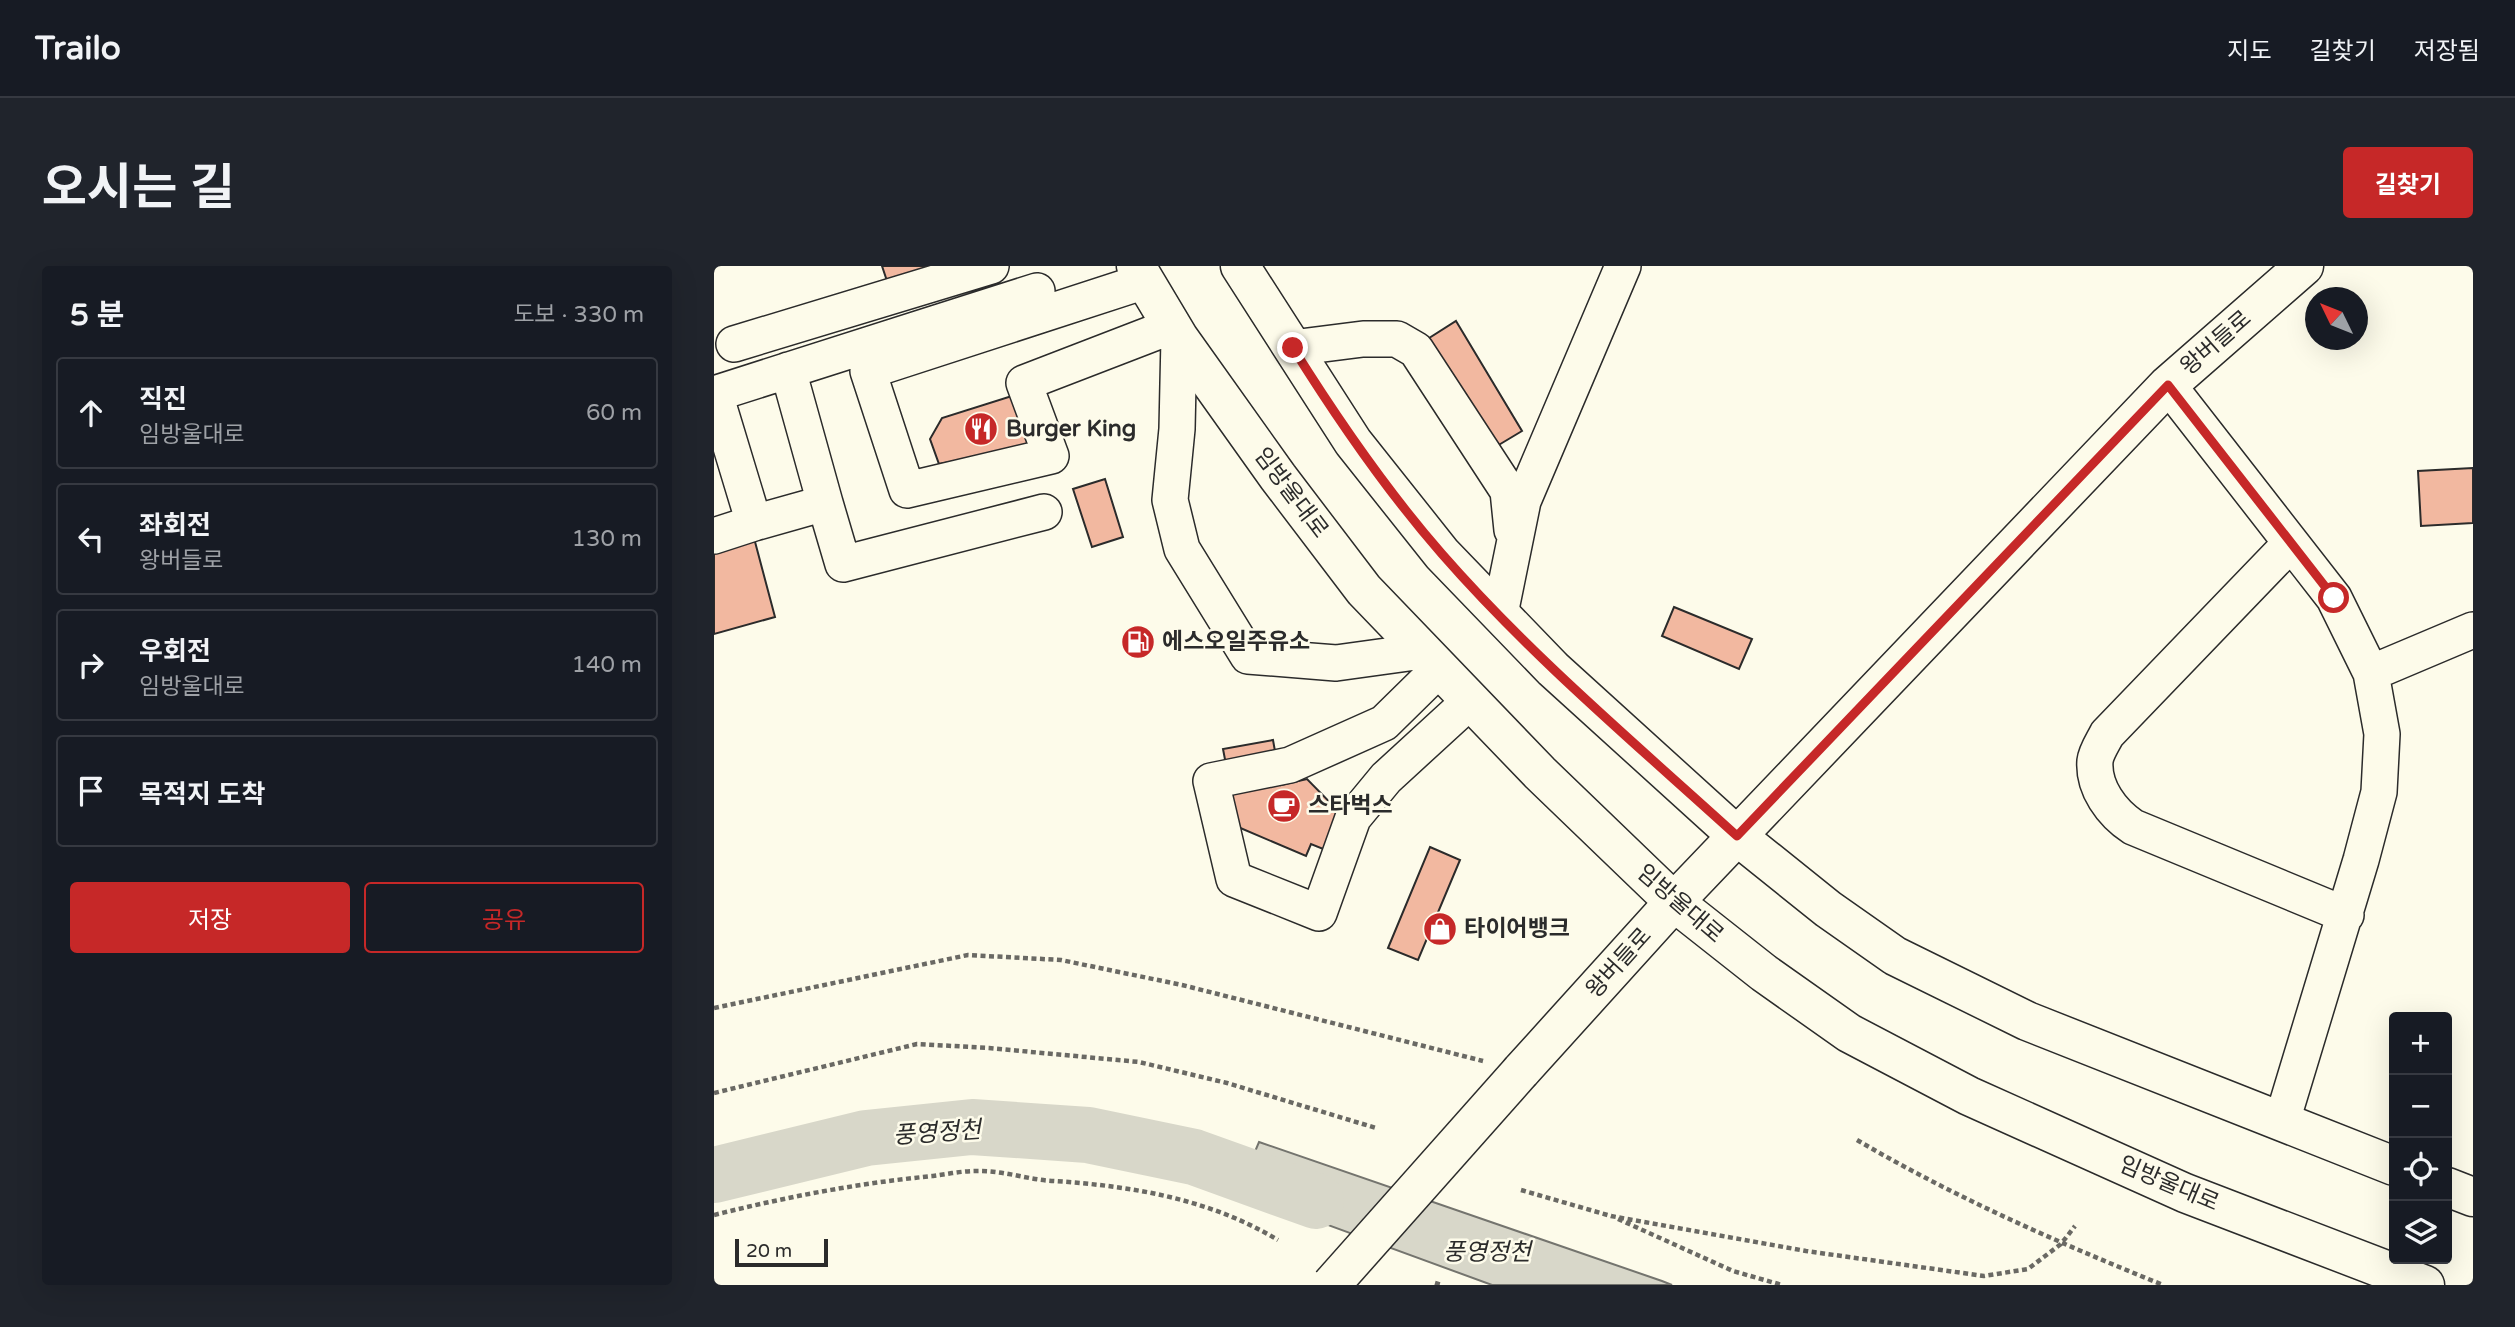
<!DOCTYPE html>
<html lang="ko">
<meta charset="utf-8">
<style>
body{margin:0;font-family:"Varela Round","Noto Sans KR",sans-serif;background:#20242c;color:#f1f3f6}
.controls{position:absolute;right:21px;bottom:21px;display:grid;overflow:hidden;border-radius:7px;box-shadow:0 7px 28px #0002}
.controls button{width:63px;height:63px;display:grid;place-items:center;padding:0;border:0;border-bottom:2px solid #363941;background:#171b24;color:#f1f3f6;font:35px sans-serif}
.compass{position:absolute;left:1591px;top:21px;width:63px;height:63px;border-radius:50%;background:#171b24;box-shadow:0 7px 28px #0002;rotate:313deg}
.scale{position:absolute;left:21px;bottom:18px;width:93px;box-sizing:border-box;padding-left:7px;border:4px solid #2b2b2b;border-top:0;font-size:19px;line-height:24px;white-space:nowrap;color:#2b2b2b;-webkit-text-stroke:5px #fdfbea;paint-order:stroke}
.stop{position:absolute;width:21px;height:21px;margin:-16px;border:5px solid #c62828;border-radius:50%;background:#fff}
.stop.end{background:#c62828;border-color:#fff;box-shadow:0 2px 7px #0008}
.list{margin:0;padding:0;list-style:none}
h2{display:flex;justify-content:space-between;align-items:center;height:91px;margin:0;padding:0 28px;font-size:30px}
h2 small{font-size:23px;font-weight:400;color:#9ea1a6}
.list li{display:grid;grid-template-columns:46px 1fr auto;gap:21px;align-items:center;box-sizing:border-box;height:112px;margin:0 14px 14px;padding:0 14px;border:2px solid #363941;border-radius:7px}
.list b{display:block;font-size:26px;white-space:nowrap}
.list p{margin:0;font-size:23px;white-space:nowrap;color:#9ea1a6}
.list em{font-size:23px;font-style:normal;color:#9ea1a6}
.actions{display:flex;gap:14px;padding:21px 28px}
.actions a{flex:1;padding:16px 0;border:2px solid #c62828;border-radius:7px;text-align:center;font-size:24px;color:#c62828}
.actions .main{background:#c62828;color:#fff}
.icon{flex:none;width:38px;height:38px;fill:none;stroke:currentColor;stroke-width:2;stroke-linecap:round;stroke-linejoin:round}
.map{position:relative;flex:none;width:1759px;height:1019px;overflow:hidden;border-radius:7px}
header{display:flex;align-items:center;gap:42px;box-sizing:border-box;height:98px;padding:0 35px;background:#171b24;border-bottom:2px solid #363941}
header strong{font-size:33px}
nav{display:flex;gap:38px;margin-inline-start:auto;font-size:24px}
.intro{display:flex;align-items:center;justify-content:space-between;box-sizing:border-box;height:168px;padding:0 42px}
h1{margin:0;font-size:49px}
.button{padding:18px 32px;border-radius:7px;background:#c62828;color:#fff;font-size:24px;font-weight:700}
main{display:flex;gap:42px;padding:0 42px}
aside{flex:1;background:#171b24;border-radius:7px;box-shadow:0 7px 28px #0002}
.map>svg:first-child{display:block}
.water{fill:#d8d7c9;stroke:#74746e;stroke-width:2}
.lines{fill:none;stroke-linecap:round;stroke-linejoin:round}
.river{stroke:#d8d7c9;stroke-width:56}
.building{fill:#f2b8a0;stroke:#2b2b2b;stroke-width:2}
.minor-casing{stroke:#2b2b2b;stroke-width:38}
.major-casing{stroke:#2b2b2b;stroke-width:41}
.path{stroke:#6a6964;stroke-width:4.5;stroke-dasharray:5 3.5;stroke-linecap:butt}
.minor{stroke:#fdfbea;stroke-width:35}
.major{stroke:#fdfbea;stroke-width:38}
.major-bridge-casing{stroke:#2b2b2b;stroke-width:41;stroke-linecap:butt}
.major-bridge{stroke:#fdfbea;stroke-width:38}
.route{stroke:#c62828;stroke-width:9}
.labels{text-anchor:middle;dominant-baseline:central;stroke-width:5;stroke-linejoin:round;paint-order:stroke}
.street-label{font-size:23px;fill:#2b2b2b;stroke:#fdfbea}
.poi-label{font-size:23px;font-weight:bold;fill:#2b2b2b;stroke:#fdfbea;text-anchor:start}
.water-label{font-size:24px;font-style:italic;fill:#2b2b2b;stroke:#fdfbea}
</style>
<header>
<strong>Trailo</strong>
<nav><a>지도</a><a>길찾기</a><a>저장됨</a></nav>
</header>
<div class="intro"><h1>오시는 길</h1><a class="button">길찾기</a></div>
<main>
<aside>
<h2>5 분<small>도보 · 330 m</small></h2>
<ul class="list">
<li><svg class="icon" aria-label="ahead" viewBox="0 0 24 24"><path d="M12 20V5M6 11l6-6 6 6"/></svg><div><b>직진</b><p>임방울대로</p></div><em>60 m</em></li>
<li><svg class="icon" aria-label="left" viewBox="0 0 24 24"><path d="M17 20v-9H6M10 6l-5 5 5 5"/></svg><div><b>좌회전</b><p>왕버들로</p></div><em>130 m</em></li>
<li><svg class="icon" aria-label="right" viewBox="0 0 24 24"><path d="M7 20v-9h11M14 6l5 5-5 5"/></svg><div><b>우회전</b><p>임방울대로</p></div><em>140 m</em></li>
<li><svg class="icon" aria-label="arrive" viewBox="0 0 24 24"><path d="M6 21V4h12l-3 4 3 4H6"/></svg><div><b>목적지 도착</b></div></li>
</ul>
<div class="actions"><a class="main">저장</a><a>공유</a></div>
</aside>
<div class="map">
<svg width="1759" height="1019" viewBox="0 0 1759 1019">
<rect width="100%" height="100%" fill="#fdfbea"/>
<path class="water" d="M 545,876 L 948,1015 L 958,1019 L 778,1019 L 524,926 Z"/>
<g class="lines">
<path class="river" d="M 0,909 L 152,872 L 258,861 L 374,869 L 480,891 L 602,935"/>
</g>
<path class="building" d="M 168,0 L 223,0 L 174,18 Z
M 742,55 L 808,165 L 778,183 L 712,74 Z
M 301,129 L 317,181 L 225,198 L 216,173 L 228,152 Z
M 1759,202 L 1759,257 L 1707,260 L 1704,205 Z
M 391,213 L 409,271 L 378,281 L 359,223 Z
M 40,272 L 61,351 L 0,368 L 0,283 Z
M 960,341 L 1038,373 L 1025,403 L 948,370 Z
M 559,474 L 567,519 L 593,513 L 645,566 L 634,593 L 597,578 L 592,590 L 524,561 L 509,483 Z
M 716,581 L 746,594 L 704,694 L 674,682 Z"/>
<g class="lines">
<g class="minor-casing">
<path id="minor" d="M 431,15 L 154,105 L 193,224 L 337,190 L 310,117 L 458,60
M 465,72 L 463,163 L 456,234 L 468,283 L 534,390 L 622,397 L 709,385
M 20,78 L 277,0
M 578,82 L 649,73 L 683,73 L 702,84 L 794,225 L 798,264
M 1454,119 L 1620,332 L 1657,407 L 1668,468 L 1665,526 L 1647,594 L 1568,855
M 0,128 L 323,25
M 111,237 L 129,298 L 330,246
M 40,257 L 111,237 L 74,104
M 0,270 L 40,257 L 1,128
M 1577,277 L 1393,468 C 1389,476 1382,486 1381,495 C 1379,522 1398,547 1419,561 L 1632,649
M 786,348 L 809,235 L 909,0
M 726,402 L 670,457 L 576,499 L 497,515 L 520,613 L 605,647 L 639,552 L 672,512 L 756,435
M 1657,407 L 1759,364"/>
</g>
<g class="major-casing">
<path id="major" d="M 422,0 L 465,72 L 564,211 L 650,324 L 826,507 L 960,636 L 1050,707 L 1135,767 L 1255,830 L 1471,927 L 1711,1019
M 526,0 L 639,176 L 728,288 L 839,403 L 1023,570 L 1114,643 L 1181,690 L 1313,755 L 1680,900
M 807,805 L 960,636 L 1454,119 L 1590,0
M 1733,921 L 1759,931"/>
</g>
<path class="path" d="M 0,742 L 254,689 L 347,694 L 468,719 L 769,795
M 0,827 L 203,778 L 275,782 L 425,796 L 513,817 L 662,862
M 1143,874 C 1242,932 1343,976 1449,1019
M 807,924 L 897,950 L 1092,985 L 1270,1010 L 1314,1003 L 1347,978 L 1361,960
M 0,949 C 72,931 145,917 219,910 C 233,908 248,905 262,905 C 289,904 314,914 340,915 C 418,920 496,933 564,974
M 904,953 L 1019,1005 L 1068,1019
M 721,1017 L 728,1019"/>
<use href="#minor" class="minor"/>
<use href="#major" class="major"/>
<g class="major-bridge-casing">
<path id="major-bridge" d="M 617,1019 L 807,805"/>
</g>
<use href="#major-bridge" class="major-bridge"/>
</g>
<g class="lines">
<path class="route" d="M 579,82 C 624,154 672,224 728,288 C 817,390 923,479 1023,570 L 1454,119 L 1620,332"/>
</g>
<defs>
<g id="restaurant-disc" transform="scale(1.75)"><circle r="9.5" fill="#c62828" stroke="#fdfbea"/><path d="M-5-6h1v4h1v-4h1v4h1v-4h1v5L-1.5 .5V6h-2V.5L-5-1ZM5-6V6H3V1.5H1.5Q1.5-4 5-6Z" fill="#fff"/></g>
<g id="fuel-disc" transform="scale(1.75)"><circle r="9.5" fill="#c62828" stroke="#fdfbea"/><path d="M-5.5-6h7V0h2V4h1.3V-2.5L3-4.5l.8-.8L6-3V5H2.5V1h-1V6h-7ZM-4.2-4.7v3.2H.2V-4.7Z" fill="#fff"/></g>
<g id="cafe-disc" transform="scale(1.75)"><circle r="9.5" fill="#c62828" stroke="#fdfbea"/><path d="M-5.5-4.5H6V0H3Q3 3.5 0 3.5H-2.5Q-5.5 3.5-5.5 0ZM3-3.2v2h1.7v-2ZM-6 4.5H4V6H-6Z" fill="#fff"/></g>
<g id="shop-disc" transform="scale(1.75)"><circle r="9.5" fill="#c62828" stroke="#fdfbea"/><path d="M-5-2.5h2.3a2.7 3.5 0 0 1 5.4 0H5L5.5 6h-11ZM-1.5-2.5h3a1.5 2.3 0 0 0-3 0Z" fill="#fff"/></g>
</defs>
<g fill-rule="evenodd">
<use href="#restaurant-disc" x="267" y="163"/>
<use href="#fuel-disc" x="424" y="376"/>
<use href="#cafe-disc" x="570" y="540"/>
<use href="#shop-disc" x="726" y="663"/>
</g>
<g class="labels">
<g class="street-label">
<text transform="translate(1502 77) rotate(-41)">왕버들로</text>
<text transform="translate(577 227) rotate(53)">임방울대로</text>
<text transform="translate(966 638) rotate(41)">임방울대로</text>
<text transform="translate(905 697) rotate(-48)">왕버들로</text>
<text transform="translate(1455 918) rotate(23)">임방울대로</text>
</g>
<g class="poi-label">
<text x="292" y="163">Burger King</text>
<text x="448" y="376">에스오일주유소</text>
<text x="594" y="540">스타벅스</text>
<text x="750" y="663">타이어뱅크</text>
</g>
<g class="water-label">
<text transform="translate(223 867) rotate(-4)">풍영정천</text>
<text x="773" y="986">풍영정천</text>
</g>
</g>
</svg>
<div class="controls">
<button>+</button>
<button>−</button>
<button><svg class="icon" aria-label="locate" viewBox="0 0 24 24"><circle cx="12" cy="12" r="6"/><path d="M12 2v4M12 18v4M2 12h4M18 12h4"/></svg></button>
<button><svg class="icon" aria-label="layers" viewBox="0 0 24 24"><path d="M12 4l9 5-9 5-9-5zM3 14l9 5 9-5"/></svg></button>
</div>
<svg class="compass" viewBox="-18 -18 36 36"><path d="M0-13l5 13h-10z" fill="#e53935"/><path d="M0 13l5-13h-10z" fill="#9ea1a6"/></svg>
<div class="scale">20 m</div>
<div class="stop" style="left:1620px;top:332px"></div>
<div class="stop end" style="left:579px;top:82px"></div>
</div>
</main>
